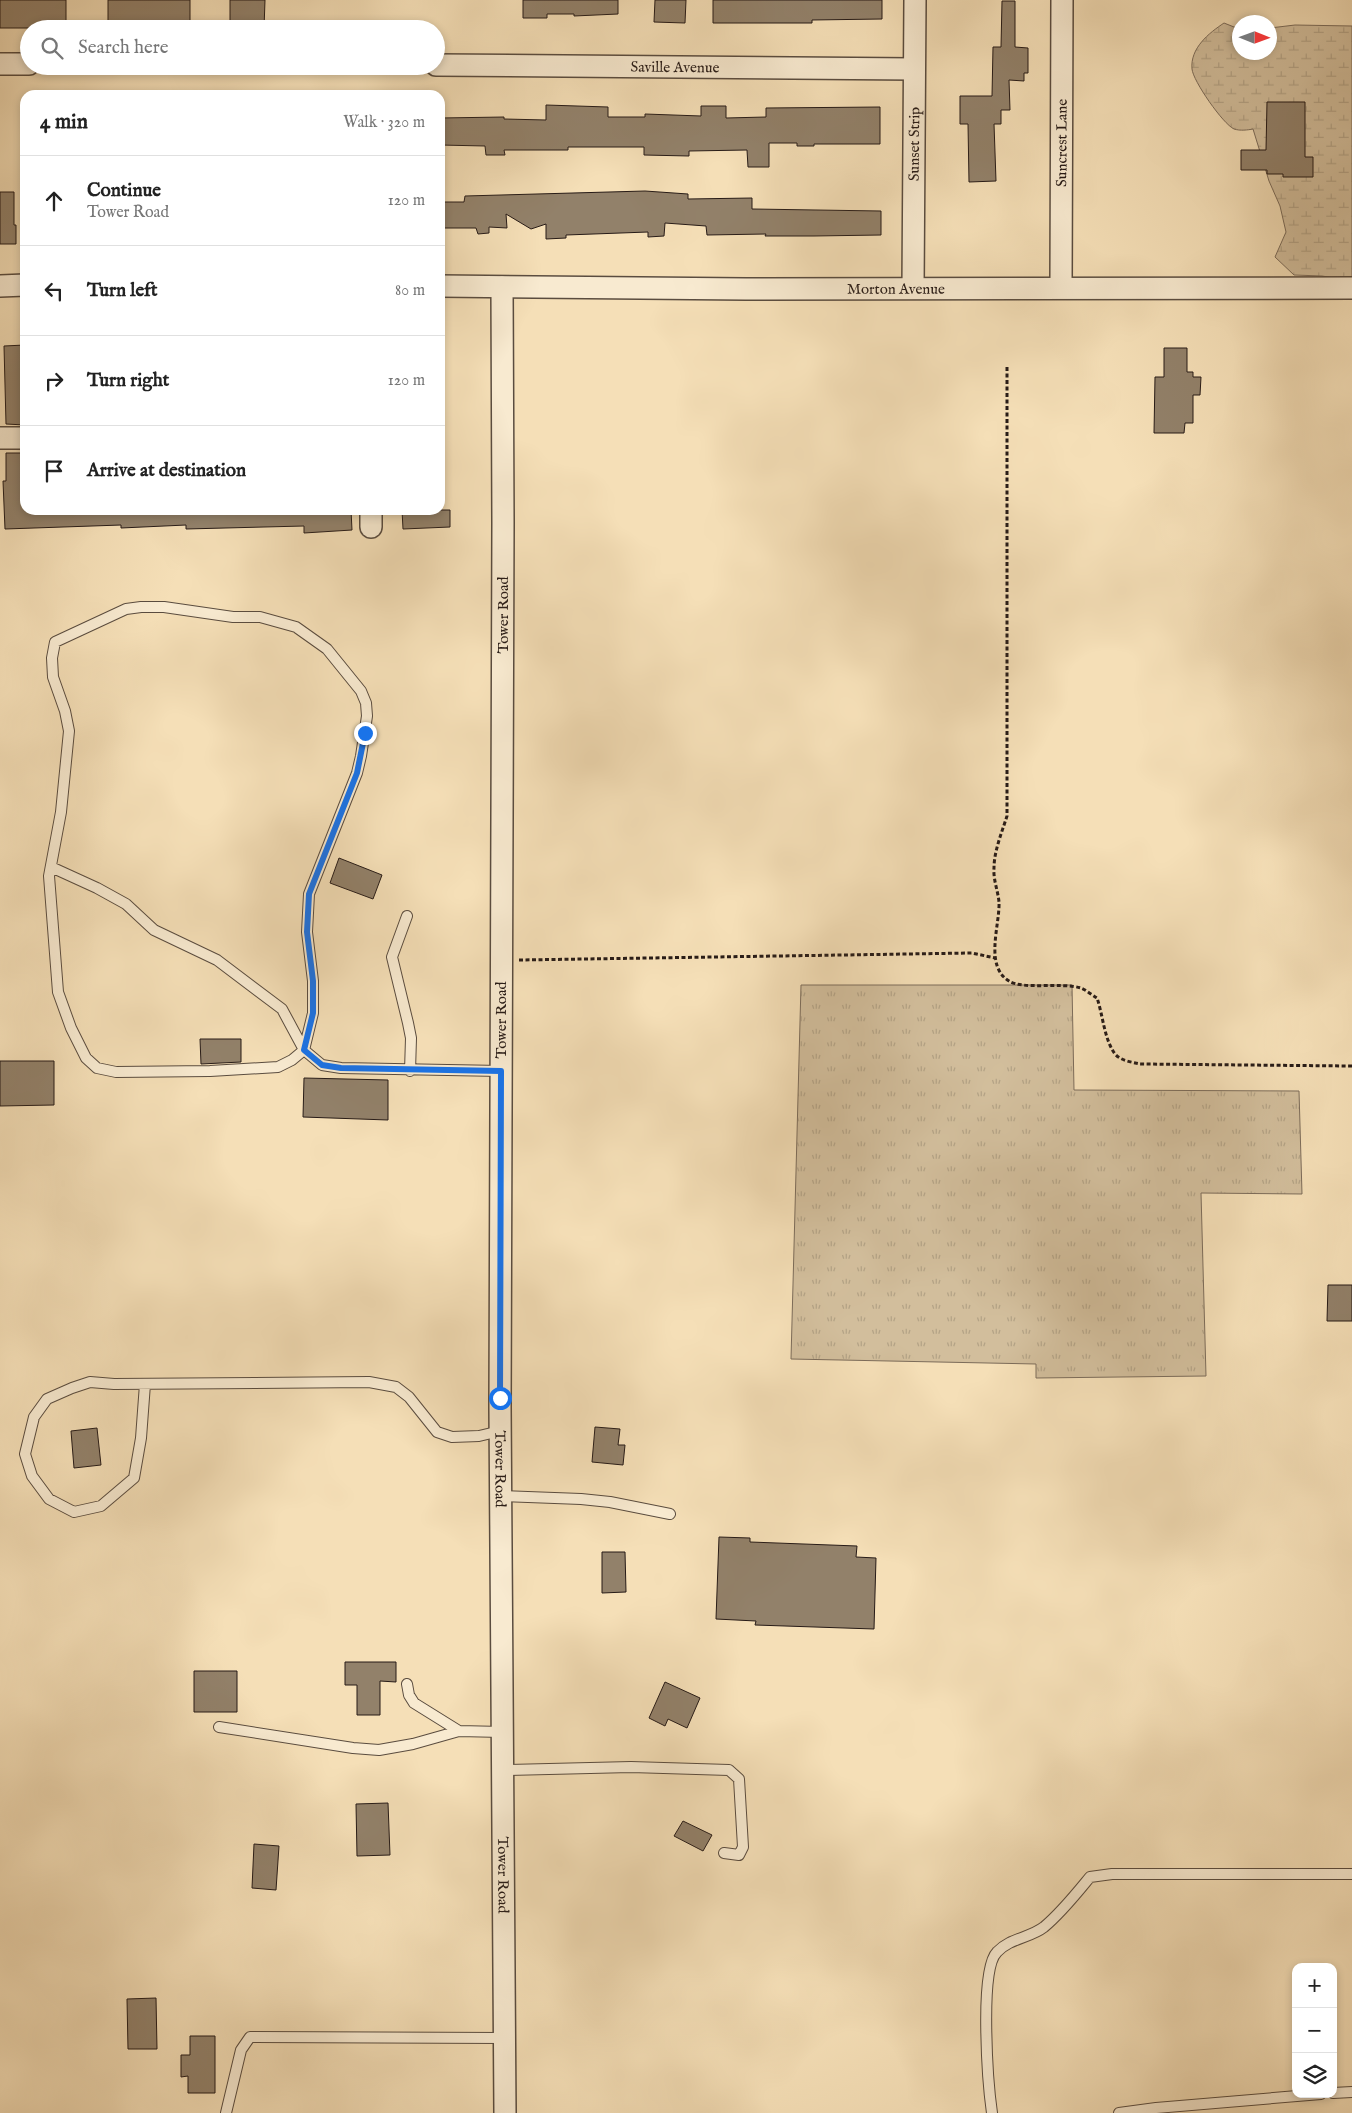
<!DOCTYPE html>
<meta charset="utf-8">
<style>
body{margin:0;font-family:"IM FELL English",serif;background:#f2f2f2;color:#222}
.controls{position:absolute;right:15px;bottom:15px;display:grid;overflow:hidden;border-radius:10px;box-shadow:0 2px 8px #0003}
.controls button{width:45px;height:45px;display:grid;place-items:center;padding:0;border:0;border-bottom:1px solid #e0e0e0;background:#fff;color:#222;font:25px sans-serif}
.compass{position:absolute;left:1232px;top:15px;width:45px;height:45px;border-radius:50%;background:#fff;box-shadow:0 2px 8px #0003;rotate:91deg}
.stop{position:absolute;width:15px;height:15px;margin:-11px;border:4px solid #1a73e8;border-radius:50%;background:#fff}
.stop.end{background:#1a73e8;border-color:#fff;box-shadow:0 1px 5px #0008}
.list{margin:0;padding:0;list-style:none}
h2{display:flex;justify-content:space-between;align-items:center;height:65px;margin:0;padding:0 20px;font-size:21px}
h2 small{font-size:16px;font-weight:400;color:#767676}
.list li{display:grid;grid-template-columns:32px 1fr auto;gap:15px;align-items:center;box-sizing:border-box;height:90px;padding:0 20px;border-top:1px solid #e0e0e0}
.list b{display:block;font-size:19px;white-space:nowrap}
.list p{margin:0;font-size:16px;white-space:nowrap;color:#767676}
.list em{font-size:16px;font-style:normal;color:#767676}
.icon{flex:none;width:28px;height:28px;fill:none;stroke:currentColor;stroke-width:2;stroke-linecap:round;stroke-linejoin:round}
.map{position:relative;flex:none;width:1352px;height:2113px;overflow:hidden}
.search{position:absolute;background:#fff;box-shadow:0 2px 8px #0003;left:20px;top:20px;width:425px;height:55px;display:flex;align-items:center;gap:12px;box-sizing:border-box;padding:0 18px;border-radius:28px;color:#767676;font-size:19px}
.panel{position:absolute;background:#fff;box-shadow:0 2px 8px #0003;left:20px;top:90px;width:425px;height:425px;border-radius:15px}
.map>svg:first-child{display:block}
.grass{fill:url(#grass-tufts);stroke:#7c6c5a}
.wetland{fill:url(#wetland-marsh);stroke:#7c6c5a}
.building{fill:#92816a;stroke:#271b17}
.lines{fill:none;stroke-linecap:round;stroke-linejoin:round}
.lane-casing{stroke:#5a4c3f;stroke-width:12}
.street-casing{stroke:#5a4c3f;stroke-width:24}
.path{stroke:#271b17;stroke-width:3;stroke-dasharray:4 2.5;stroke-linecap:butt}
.lane{stroke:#f8ead0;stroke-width:10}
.street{stroke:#f8ead0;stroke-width:21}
.route{stroke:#1a73e8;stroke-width:6}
.labels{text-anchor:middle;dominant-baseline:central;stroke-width:4.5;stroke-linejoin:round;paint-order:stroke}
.street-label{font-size:15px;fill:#271b17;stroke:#f8ead0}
</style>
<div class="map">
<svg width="1352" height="2113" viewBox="0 0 1352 2113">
<defs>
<pattern id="grass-tufts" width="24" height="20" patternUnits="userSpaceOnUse" patternTransform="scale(1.25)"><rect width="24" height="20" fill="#d2be9c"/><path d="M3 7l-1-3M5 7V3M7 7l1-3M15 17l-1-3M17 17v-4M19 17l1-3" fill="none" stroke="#b4a386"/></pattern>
<pattern id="wetland-marsh" width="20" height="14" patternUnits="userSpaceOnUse" patternTransform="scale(1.25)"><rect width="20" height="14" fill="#d2be9c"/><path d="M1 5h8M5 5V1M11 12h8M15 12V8" fill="none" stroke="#b4a386"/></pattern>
</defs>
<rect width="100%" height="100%" fill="#f5dfb7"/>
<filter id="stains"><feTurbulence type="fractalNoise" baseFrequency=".004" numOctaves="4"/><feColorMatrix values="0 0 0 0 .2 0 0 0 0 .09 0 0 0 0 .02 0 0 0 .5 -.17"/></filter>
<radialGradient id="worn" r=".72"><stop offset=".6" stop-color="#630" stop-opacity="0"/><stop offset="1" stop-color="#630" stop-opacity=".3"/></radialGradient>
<path class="grass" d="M 801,985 L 1072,985 L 1074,1090 L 1299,1091 L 1302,1194 L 1201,1193 L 1206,1376 L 1036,1378 L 1036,1364 L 791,1359 Z"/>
<path class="wetland" d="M 1224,23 L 1239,29 L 1240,52 L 1270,52 L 1270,28 L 1295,25 L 1352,26 L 1352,281 L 1322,276 L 1294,275 L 1275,257 L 1286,232 L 1280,206 L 1269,181 L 1253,129 C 1248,130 1240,131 1234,129 C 1223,124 1193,81 1192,69 C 1190,48 1209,33 1224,23 Z"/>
<path class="building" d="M 0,0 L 66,0 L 66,24 L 51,24 L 51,28 L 0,28 Z
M 108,0 L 190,0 L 190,29 L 108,26 Z
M 230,0 L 265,0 L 264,29 L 244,29 L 244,26 L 239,26 L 239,21 L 230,21 Z
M 523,0 L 618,0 L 618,14 L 574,16 L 574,14 L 547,14 L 547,18 L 523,18 Z
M 655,0 L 686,0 L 685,23 L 654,22 Z
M 713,0 L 882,0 L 882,19 L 812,20 L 812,23 L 713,23 Z
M 1002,1 L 1015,1 L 1015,47 L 1028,48 L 1028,73 L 1024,73 L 1024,81 L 1009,80 L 1010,110 L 1001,110 L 1001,124 L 994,124 L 996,181 L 969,182 L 968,124 L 960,124 L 960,96 L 992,96 L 993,47 L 1001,47 Z
M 1267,102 L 1305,102 L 1305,157 L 1313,157 L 1313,177 L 1283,177 L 1283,174 L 1267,174 L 1267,170 L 1241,170 L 1241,150 L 1266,150 Z
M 546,105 L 608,107 L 608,117 L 645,117 L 645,114 L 701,116 L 701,106 L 726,106 L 726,118 L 766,117 L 766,108 L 880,107 L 880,144 L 814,144 L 814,146 L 797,146 L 797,143 L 769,143 L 769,167 L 748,167 L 747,150 L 689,151 L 689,156 L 644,155 L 644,147 L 568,147 L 568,150 L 504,150 L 505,155 L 486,155 L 485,146 L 440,145 L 440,118 L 504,117 L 504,119 L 546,120 Z
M 645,191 L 688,194 L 688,199 L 752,198 L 752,209 L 881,211 L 881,235 L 814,236 L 765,236 L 766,234 L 707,235 L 706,226 L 665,223 L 664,236 L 648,237 L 648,232 L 566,235 L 566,238 L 546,239 L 546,224 L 531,229 L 506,214 L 507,228 L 489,227 L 489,233 L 478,234 L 476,228 L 440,228 L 440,202 L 464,202 L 465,196 Z
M 0,192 L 14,192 L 14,225 L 16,225 L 16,244 L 0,244 Z
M 25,345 L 25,425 L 6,424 L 4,346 Z
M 1164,348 L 1187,348 L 1187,372 L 1193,372 L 1193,377 L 1201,377 L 1200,395 L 1193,395 L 1193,423 L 1185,423 L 1184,433 L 1154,433 L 1155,377 L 1164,377 Z
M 6,453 L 25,453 L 25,510 L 351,510 L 352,530 L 304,533 L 304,526 L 186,529 L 186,525 L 121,528 L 121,525 L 5,529 L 3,481 L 6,481 Z
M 402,510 L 450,510 L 450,527 L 403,529 Z
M 339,858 L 382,875 L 373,899 L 330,883 Z
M 200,1039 L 241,1039 L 241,1062 L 201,1064 Z
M 0,1061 L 54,1061 L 54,1105 L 0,1106 Z
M 304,1078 L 388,1080 L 388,1120 L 303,1117 Z
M 1328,1285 L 1352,1285 L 1352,1321 L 1327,1321 Z
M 595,1427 L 620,1429 L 618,1445 L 625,1445 L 623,1465 L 592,1462 Z
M 97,1428 L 101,1465 L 74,1468 L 71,1431 Z
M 719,1537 L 750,1538 L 750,1542 L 857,1546 L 856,1557 L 876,1558 L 874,1629 L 755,1625 L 756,1621 L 716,1619 Z
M 602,1552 L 625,1552 L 626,1592 L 602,1593 Z
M 345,1662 L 396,1662 L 396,1682 L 380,1681 L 380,1715 L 357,1715 L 357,1685 L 345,1685 Z
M 194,1671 L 237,1671 L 237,1712 L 194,1712 Z
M 665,1682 L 700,1698 L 687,1728 L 668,1719 L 665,1726 L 649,1718 Z
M 388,1803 L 390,1855 L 357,1856 L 356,1804 Z
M 683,1821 L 712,1835 L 703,1851 L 674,1836 Z
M 254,1844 L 279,1846 L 276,1890 L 252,1888 Z
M 156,1998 L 157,2049 L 128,2049 L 127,1999 Z
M 190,2036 L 215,2036 L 215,2093 L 188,2093 L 188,2076 L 181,2077 L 181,2055 L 190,2055 Z"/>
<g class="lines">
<g class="lane-casing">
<path id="lane" d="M 51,867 L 97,888 L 126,904 L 154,930 L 217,960 L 282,1009 L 304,1050
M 407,916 L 392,957 L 408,1023 L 411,1038 L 410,1071
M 304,1050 L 313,1013 L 313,981 L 307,932 L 309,894 L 357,773 L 361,756 L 367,716 L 366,703 L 361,691 L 327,649 L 296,627 L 260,617 L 233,617 L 164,607 L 141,607 L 126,609 L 55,642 L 52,658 L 53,677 L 65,711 L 69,731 L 61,812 L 49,876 L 58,992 L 71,1028 L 86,1058 L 97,1068 L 116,1072 L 210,1071 L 278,1067 L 292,1060 L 304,1050 L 322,1065 L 341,1068 L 501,1071
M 145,1384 L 141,1438 L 134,1478 L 101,1506 L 74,1512 L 49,1499 L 32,1476 L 25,1454 L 34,1417 L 47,1399 L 72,1388 L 90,1382 L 114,1384 L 369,1382 L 396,1387 L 409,1397 L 437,1432 L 452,1437 L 479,1436 L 500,1431
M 500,1496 L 581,1499 L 610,1502 L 670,1514
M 407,1684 L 409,1695 L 414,1703 L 459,1731
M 219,1727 L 353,1748 L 379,1750 L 413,1744 L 459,1731 L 502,1732
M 503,1770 L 631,1767 L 729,1770 L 739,1779 L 743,1847 L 739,1855 L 724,1853
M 1333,2093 L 1352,2092
M 226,2113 L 241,2050 L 250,2037 L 504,2038
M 992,2113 C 988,2085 979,1970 997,1952 C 1010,1938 1030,1938 1044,1927 C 1061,1913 1076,1894 1090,1877 L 1112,1874 L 1352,1874
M 1119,2113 L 1156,2108 L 1321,2094"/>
</g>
<g class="street-casing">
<g id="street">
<path d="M 0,64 L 29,64"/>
<path id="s1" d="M 436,65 L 914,69"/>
<path d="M 0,286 L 25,285"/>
<path id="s2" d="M 440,286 L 746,289 L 1352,288"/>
<path id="s3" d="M 502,287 L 503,523 L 500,1407 L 505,2113"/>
<path id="s4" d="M 1061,287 L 1062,0"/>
<path id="s5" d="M 913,288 L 915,0"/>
<path d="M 0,438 L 25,438"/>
<path d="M 371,510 L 371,527"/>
</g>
</g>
<path class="path" d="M 1007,367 L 1007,816 C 1002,832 994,851 994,868 C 993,879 998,891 999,902 C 1000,925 984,966 1009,981 C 1023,990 1061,982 1081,988 C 1086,990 1092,995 1097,998 C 1103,1015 1104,1039 1115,1054 C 1121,1061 1132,1062 1140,1064 L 1352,1066
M 519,960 L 972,953 L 995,958"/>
<use href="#lane" class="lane"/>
<use href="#street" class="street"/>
</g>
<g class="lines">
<path class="route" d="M 365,733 L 357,773 L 309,894 L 307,932 L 313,981 L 313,1013 L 304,1050 L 322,1065 L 341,1068 L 501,1071 L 500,1398"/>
</g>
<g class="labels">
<g class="street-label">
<text stroke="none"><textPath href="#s1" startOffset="239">Saville Avenue</textPath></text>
<text stroke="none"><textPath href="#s5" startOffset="144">Sunset Strip</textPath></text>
<text stroke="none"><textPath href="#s4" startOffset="144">Suncrest Lane</textPath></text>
<text stroke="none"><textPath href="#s2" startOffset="456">Morton Avenue</textPath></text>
<text transform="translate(503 615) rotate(-90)">Tower Road</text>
<text transform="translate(501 1020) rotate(-90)">Tower Road</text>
<text stroke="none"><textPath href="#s3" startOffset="1182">Tower Road</textPath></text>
<text stroke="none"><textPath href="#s3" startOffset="1588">Tower Road</textPath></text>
</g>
</g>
<rect width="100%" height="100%" filter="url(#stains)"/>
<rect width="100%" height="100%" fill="url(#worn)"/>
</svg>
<div class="controls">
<button>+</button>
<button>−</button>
<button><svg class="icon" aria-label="layers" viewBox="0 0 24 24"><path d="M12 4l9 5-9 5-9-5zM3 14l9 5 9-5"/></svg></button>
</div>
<svg class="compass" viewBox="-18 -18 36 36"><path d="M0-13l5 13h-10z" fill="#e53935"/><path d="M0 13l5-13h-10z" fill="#767676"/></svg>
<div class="stop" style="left:500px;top:1398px"></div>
<div class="stop end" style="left:365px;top:733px"></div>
<div class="search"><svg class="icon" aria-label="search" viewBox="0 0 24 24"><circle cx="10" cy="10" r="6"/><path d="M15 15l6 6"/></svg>Search here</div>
<section class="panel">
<h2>4 min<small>Walk · 320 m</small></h2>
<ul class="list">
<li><svg class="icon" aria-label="ahead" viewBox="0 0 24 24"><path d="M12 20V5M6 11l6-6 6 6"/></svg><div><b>Continue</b><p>Tower Road</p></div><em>120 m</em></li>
<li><svg class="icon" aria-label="left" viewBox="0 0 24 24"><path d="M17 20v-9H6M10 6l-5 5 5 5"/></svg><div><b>Turn left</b></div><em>80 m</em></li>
<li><svg class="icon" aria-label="right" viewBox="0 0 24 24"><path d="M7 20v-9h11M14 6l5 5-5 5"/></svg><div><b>Turn right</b></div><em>120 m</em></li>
<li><svg class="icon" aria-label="arrive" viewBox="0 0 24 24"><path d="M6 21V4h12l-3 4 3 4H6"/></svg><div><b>Arrive at destination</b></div></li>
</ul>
</section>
</div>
